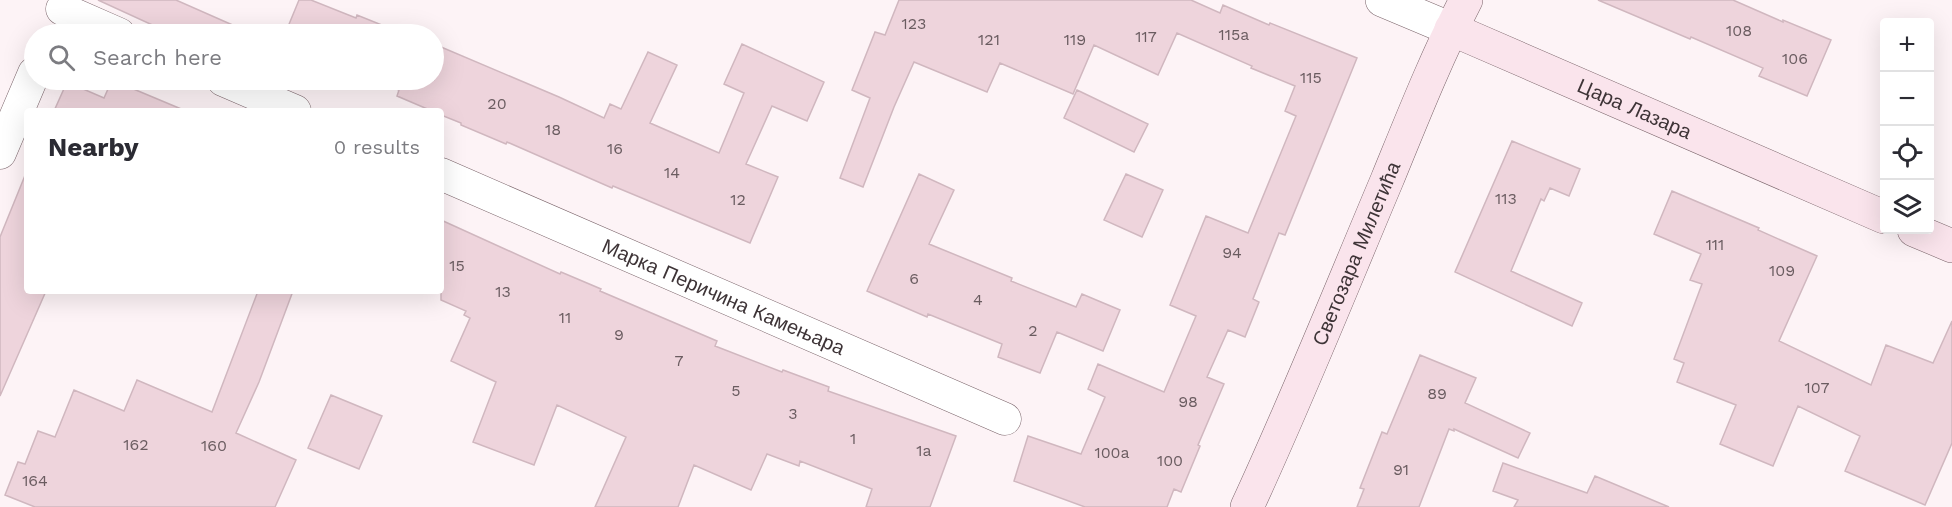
<!DOCTYPE html>
<meta charset="utf-8">
<style>
body{margin:0;font-family:"Work Sans",sans-serif;background:#f7f7f7;color:#2b2b33}
.controls{position:absolute;right:18px;top:18px;display:grid;overflow:hidden;border-radius:6px;box-shadow:0 6px 24px #0002}
.controls button{width:54px;height:54px;display:grid;place-items:center;padding:0;border:0;border-bottom:2px solid #e1e1e2;background:#fff;color:#2b2b33;font:30px sans-serif}
.list{margin:0;padding:0;list-style:none}
h2{display:flex;justify-content:space-between;align-items:center;height:78px;margin:0;padding:0 24px;font-size:26px}
h2 small{font-size:20px;font-weight:400;color:#7c7c81}
.icon{flex:none;width:33px;height:33px;fill:none;stroke:currentColor;stroke-width:2;stroke-linecap:round;stroke-linejoin:round}
.map{position:relative;flex:none;width:1952px;height:507px;overflow:hidden}
.search{position:absolute;background:#fff;box-shadow:0 6px 24px #0002;left:24px;top:24px;width:420px;height:66px;display:flex;align-items:center;gap:15px;box-sizing:border-box;padding:0 21px;border-radius:33px;color:#7c7c81;font-size:22px}
.panel{position:absolute;background:#fff;box-shadow:0 6px 24px #0002;left:24px;top:108px;width:420px;height:186px;border-radius:6px}
.map>svg:first-child{display:block}
.building{fill:#eed4dc;stroke:#d0b7bf;stroke-width:1.5}
.lines{fill:none;stroke-linecap:round;stroke-linejoin:round}
.minor-casing{stroke:#7a646a;stroke-width:33}
.tertiary-casing{stroke:#7a646a;stroke-width:34}
.secondary-casing{stroke:#7a646a;stroke-width:34}
.minor{stroke:#fff;stroke-width:32}
.tertiary{stroke:#fff;stroke-width:33}
.secondary{stroke:#fae4ec;stroke-width:33}
.labels{text-anchor:middle;dominant-baseline:central;stroke-width:6;stroke-linejoin:round;paint-order:stroke}
.number-label{font-size:16px;fill:#6a5c60}
.street-label{font-size:20px;fill:#3e3437;stroke:#fdf3f6}
</style>
<div class="map">
<svg width="1952" height="507" viewBox="0 0 1952 507">
<rect width="100%" height="100%" fill="#fdf3f6"/>
<path class="building" d="M 98,0 L 176,0 L 253,34 L 172,34 Z
M 299,0 L 311,0 L 356,18 L 357,15 L 404,34 L 285,34 Z
M 899,0 L 1191,0 L 1220,13 L 1223,5 L 1269,25 L 1270,23 L 1357,58 L 1285,235 L 1279,233 L 1253,299 L 1259,302 L 1245,337 L 1228,330 L 1207,377 L 1224,384 L 1198,445 L 1200,446 L 1181,492 L 1174,489 L 1167,507 L 1085,507 L 1014,481 L 1028,436 L 1081,454 L 1105,397 L 1088,389 L 1098,364 L 1164,392 L 1196,316 L 1170,305 L 1206,216 L 1248,233 L 1296,116 L 1285,111 L 1295,86 L 1251,68 L 1252,66 L 1177,33 L 1158,75 L 1094,45 L 1073,94 L 1000,63 L 987,92 L 914,62 L 894,107 L 863,187 L 840,178 L 870,98 L 852,90 L 875,32 L 885,35 Z
M 1598,0 L 1733,0 L 1783,22 L 1783,20 L 1831,40 L 1807,96 L 1759,76 L 1763,68 L 1691,37 L 1690,39 Z
M 434,44 L 559,97 L 604,118 L 610,104 L 621,109 L 648,52 L 677,65 L 650,123 L 719,153 L 744,93 L 724,84 L 742,44 L 824,82 L 807,121 L 772,106 L 746,164 L 778,177 L 750,243 L 613,186 L 612,188 L 507,142 L 506,144 L 461,125 L 461,123 L 441,115 L 441,111 L 432,111 L 397,96 L 399,90 L 374,80 L 434,80 Z
M 112,80 L 186,111 L 54,111 L 67,82 L 104,98 Z
M 1077,90 L 1148,124 L 1134,152 L 1064,118 Z
M 1512,141 L 1580,169 L 1569,196 L 1550,188 L 1544,201 L 1541,199 L 1511,271 L 1582,303 L 1572,326 L 1455,272 Z
M 26,173 L 27,291 L 46,291 L 0,396 L 0,237 Z
M 919,174 L 954,190 L 929,244 L 1012,278 L 1011,281 L 1076,307 L 1082,294 L 1120,310 L 1103,351 L 1057,332 L 1040,373 L 998,357 L 1002,344 L 928,314 L 927,317 L 867,291 Z
M 1126,174 L 1163,190 L 1142,237 L 1104,220 Z
M 1672,191 L 1759,228 L 1758,230 L 1817,256 L 1779,341 L 1871,385 L 1886,345 L 1933,363 L 1952,321 L 1952,443 L 1925,505 L 1845,471 L 1860,436 L 1798,406 L 1773,466 L 1720,444 L 1736,405 L 1677,382 L 1684,363 L 1674,359 L 1702,284 L 1690,280 L 1701,254 L 1654,234 Z
M 441,220 L 560,274 L 561,272 L 601,289 L 600,291 L 717,341 L 715,346 L 782,372 L 783,370 L 829,387 L 828,391 L 956,436 L 930,507 L 866,507 L 872,489 L 800,461 L 799,466 L 767,454 L 751,490 L 694,465 L 678,507 L 595,507 L 626,437 L 557,405 L 534,465 L 473,442 L 496,382 L 451,361 L 470,318 L 464,315 L 466,311 L 441,300 Z
M 258,291 L 293,291 L 259,382 L 236,433 L 296,460 L 275,507 L 35,507 L 5,495 L 18,462 L 25,464 L 38,431 L 55,437 L 74,390 L 124,411 L 137,380 L 212,412 Z
M 1420,355 L 1476,378 L 1465,403 L 1530,433 L 1518,458 L 1454,429 L 1454,431 L 1449,429 L 1419,507 L 1357,507 L 1364,489 L 1360,488 L 1382,432 L 1387,434 Z
M 331,395 L 382,416 L 359,469 L 308,448 Z
M 1503,463 L 1587,493 L 1595,476 L 1669,507 L 1514,507 L 1518,500 L 1493,491 Z"/>
<g class="lines">
<g class="minor-casing">
<g id="minor">
<path d="M 62,9 L 119,34"/>
<path d="M 223,80 L 295,111"/>
<path d="M 0,153 L 34,73"/>
<path id="s1" d="M 441,174 L 1005,419"/>
</g>
</g>
<g class="tertiary-casing">
<path id="tertiary" d="M 1382,0 L 1451,29"/>
</g>
<g class="secondary-casing">
<g id="secondary">
<path id="s2" d="M 1451,29 L 1884,217"/>
<path d="M 1914,230 L 1952,246"/>
<path id="s3" d="M 1247,507 C 1297,399 1341,289 1387,180 C 1412,119 1436,58 1466,0"/>
</g>
</g>
<use href="#minor" class="minor"/>
<use href="#tertiary" class="tertiary"/>
<use href="#secondary" class="secondary"/>
</g>
<g class="labels">
<g class="number-label">
<text x="914" y="23">123</text>
<text x="1739" y="30">108</text>
<text x="1234" y="34">115a</text>
<text x="1146" y="36">117</text>
<text x="989" y="39">121</text>
<text x="1075" y="39">119</text>
<text x="1795" y="58">106</text>
<text x="1311" y="77">115</text>
<text x="497" y="103">20</text>
<text x="553" y="129">18</text>
<text x="615" y="148">16</text>
<text x="672" y="172">14</text>
<text x="1506" y="198">113</text>
<text x="738" y="199">12</text>
<text x="1715" y="244">111</text>
<text x="1232" y="252">94</text>
<text x="457" y="265">15</text>
<text x="1782" y="270">109</text>
<text x="914" y="278">6</text>
<text x="503" y="291">13</text>
<text x="978" y="299">4</text>
<text x="565" y="317">11</text>
<text x="1033" y="330">2</text>
<text x="619" y="334">9</text>
<text x="679" y="360">7</text>
<text x="1817" y="387">107</text>
<text x="736" y="390">5</text>
<text x="1437" y="393">89</text>
<text x="1188" y="401">98</text>
<text x="793" y="413">3</text>
<text x="853" y="438">1</text>
<text x="136" y="444">162</text>
<text x="214" y="445">160</text>
<text x="924" y="450">1a</text>
<text x="1112" y="452">100a</text>
<text x="1170" y="460">100</text>
<text x="1401" y="469">91</text>
<text x="35" y="480">164</text>
</g>
<g class="street-label">
<text stroke="none"><textPath href="#s2" startOffset="200">Цара Лазара</textPath></text>
<text stroke="none"><textPath href="#s3" startOffset="276">Светозара Милетића</textPath></text>
<text stroke="none"><textPath href="#s1" startOffset="308">Марка Перичина Камењара</textPath></text>
</g>
</g>
</svg>
<div class="controls">
<button>+</button>
<button>−</button>
<button><svg class="icon" aria-label="locate" viewBox="0 0 24 24"><circle cx="12" cy="12" r="6"/><path d="M12 2v4M12 18v4M2 12h4M18 12h4"/></svg></button>
<button><svg class="icon" aria-label="layers" viewBox="0 0 24 24"><path d="M12 4l9 5-9 5-9-5zM3 14l9 5 9-5"/></svg></button>
</div>
<div class="search"><svg class="icon" aria-label="search" viewBox="0 0 24 24"><circle cx="10" cy="10" r="6"/><path d="M15 15l6 6"/></svg>Search here</div>
<section class="panel">
<h2>Nearby<small>0 results</small></h2>
<ul class="list">
</ul>
</section>
</div>
